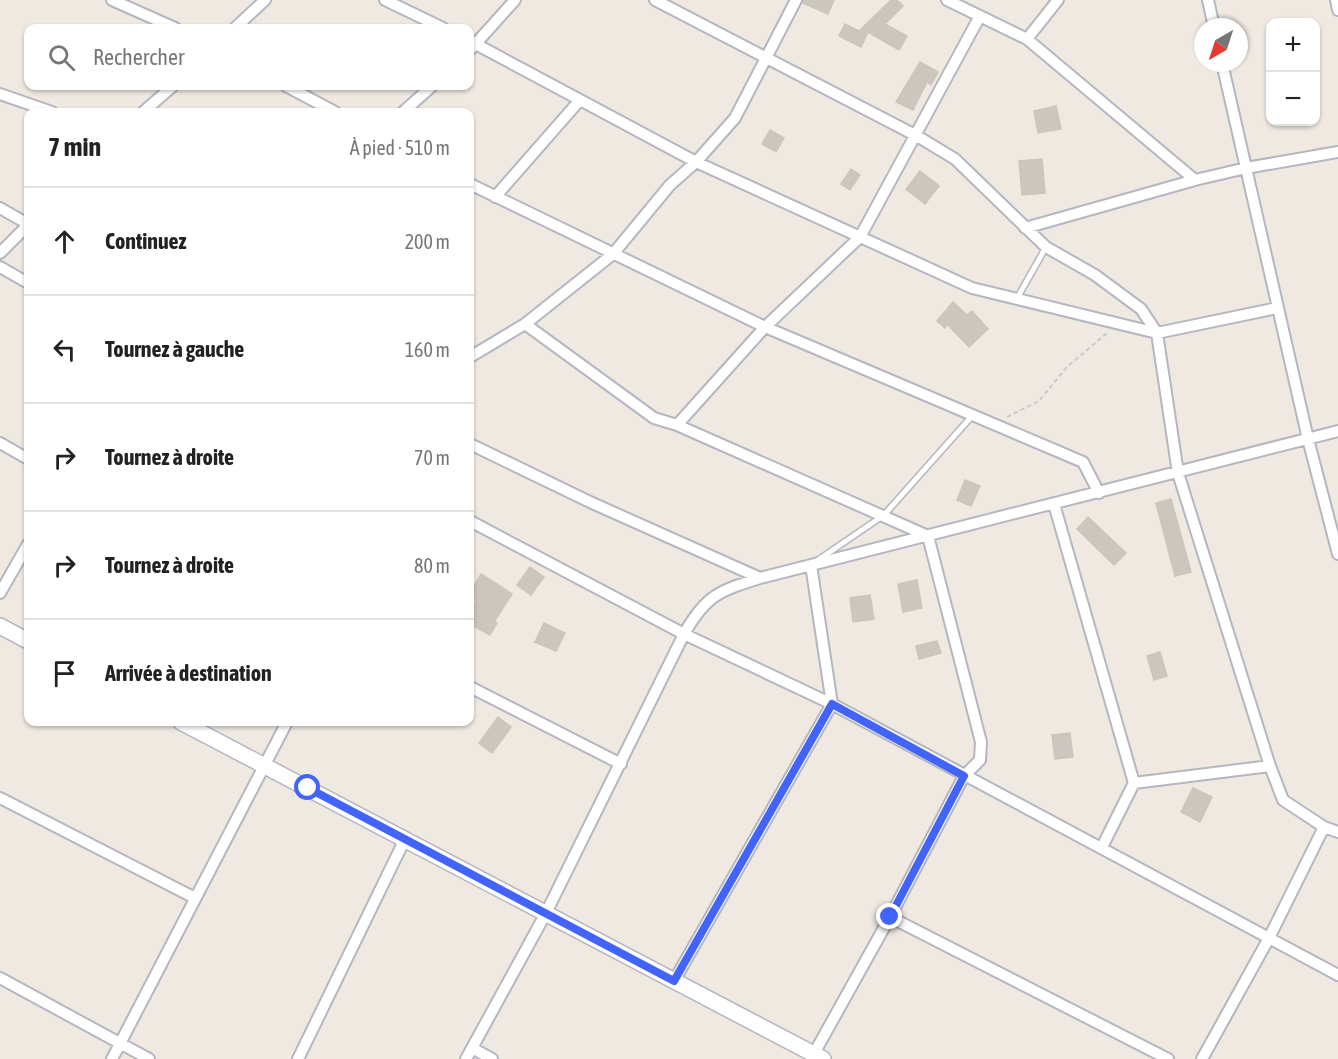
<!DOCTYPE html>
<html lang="fr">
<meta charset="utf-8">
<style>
body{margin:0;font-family:"Asap Condensed",sans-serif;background:#f2f2f2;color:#222}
.controls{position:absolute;right:18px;top:18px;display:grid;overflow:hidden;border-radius:12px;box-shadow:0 2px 4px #0004}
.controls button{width:54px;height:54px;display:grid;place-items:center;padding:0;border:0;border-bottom:2px solid #e0e0e0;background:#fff;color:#222;font:30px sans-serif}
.compass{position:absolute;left:1194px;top:18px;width:54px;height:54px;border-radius:50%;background:#fff;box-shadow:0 2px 4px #0004;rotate:219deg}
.stop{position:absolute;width:18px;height:18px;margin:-14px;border:4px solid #4264fb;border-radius:50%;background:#fff}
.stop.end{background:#4264fb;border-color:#fff;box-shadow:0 2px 6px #0008}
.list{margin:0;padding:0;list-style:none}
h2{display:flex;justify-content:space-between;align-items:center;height:78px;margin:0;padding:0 24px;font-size:26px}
h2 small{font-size:20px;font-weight:400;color:#767676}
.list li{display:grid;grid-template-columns:39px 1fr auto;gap:18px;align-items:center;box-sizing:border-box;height:108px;padding:0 24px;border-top:2px solid #e0e0e0}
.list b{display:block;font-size:22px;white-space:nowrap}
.list em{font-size:20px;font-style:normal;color:#767676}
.icon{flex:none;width:33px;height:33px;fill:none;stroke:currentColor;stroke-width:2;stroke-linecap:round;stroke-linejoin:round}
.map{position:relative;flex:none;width:1338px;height:1059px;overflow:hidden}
.search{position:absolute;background:#fff;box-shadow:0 2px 4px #0004;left:24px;top:24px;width:450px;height:66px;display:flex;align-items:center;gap:15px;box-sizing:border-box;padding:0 21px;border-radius:12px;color:#767676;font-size:22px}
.panel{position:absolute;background:#fff;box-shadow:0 2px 4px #0004;left:24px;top:108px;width:450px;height:618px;border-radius:12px}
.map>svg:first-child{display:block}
.building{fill:#cbc7bf;stroke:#cbc5ba;stroke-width:1.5}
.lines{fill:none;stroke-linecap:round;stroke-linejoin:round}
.lane-casing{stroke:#b4b7c1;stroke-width:8}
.street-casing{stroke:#b4b7c1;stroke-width:14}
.secondary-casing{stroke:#b4b7c1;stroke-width:18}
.path{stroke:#c9c9c9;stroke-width:2;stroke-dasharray:4.5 3;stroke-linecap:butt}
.lane{stroke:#fff;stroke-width:5}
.street{stroke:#fff;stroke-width:10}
.secondary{stroke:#fff;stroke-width:15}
.route{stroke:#4264fb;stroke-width:8}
</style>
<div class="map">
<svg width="1338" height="1059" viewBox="0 0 1338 1059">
<rect width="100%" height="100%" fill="#efe9e1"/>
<path class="building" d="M 803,0 L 834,0 L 828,14 L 803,3 Z
M 891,0 L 897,0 L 903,6 L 885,24 L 907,36 L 899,50 L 868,32 L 861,47 L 839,36 L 845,24 L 859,31 Z
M 920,62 L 938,72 L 931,85 L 927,82 L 913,110 L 896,102 Z
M 1056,106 L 1061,129 L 1038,133 L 1034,111 Z
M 770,130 L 784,138 L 776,152 L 762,144 Z
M 1042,159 L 1045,193 L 1022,195 L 1019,161 Z
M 851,169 L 860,175 L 850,190 L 841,184 Z
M 920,171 L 939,186 L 925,204 L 906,189 Z
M 953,302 L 967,315 L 972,311 L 988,329 L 969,347 L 947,324 L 945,328 L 937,321 Z
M 965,480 L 980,486 L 971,506 L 957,500 Z
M 1171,499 L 1191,572 L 1175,576 L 1156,503 Z
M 1088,517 L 1126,553 L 1114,565 L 1077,529 Z
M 530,567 L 544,577 L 531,595 L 517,585 Z
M 481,574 L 512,594 L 494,622 L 497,623 L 490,635 L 470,624 L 470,612 L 476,600 L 470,593 Z
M 917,580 L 922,608 L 903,612 L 898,584 Z
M 870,595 L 874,619 L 853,622 L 850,598 Z
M 544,623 L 565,633 L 556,651 L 535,642 Z
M 937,641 L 941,653 L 919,659 L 916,646 Z
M 1160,652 L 1167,676 L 1154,680 L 1147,656 Z
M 498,717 L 511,727 L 492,753 L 479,743 Z
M 1070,733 L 1073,757 L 1055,759 L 1052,735 Z
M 1193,788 L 1212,797 L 1200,822 L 1181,812 Z"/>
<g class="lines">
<g class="lane-casing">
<path id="lane" d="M 1016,300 L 1046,247
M 818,560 L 884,515 L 972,416"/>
</g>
<g class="street-casing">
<path id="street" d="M 112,0 L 175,28
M 385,0 L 443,28
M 655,0 L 917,136 L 955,159 L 1046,247 L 1095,275 L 1141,309 L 1157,333 L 1277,308
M 947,0 L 1027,39 L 1195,180
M 1208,0 L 1214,27
M 1336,0 L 1338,10
M 235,28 L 265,0
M 1027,39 L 1058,0
M 470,41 L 696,162 L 972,288 L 1157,333 L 1178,473 L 1270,766 L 1283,800 L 1324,827
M 470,50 L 515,0
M 1222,63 L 1308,439 L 1338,554
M 286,86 L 335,112
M 0,94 L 52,112
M 143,112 L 173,86
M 403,112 L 432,86
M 470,184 L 765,327 L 1083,462 L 1099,493
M 495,197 L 580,100
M 0,208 L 28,224
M 1025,228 L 1195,180 L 1246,168 L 1338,152
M 0,253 L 28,225
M 0,267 L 28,283
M 525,324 L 654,418 L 677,425 L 928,536 L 981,742 L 980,760 L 964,776 L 890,917 L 811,1059
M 470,357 L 525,324 L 613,254 L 670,185 L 696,162 L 735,118 L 796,0
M 677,425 L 765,327 L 860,237 L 980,16
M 0,443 L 28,459
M 470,444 L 590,502 L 760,578
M 1054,504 L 1134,783 L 1102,847
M 470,521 L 684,634 L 832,704 L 1338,975
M 0,593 L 28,544
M 470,687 L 621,764
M 1134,783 L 1270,766
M 0,798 L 195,898
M 890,917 L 1168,1059
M 0,978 L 149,1059
M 674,981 L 832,704 L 811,565
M 472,1048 L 492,1059
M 112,1059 L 287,722
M 298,1059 L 405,839
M 466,1059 L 546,913 L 684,634 C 706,595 719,591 760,578 L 1338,431
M 1202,1059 L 1269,938 L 1324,827 L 1338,832"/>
</g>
<g class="secondary-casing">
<path id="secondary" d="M 0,626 L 28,641
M 181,722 L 823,1059"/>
</g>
<path class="path" d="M 1007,417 L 1039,401 L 1066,368 L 1107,333"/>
<use href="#lane" class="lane"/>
<use href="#street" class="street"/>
<use href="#secondary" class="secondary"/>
</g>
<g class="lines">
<path class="route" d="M 308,788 L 674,981 L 832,704 L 964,776 L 890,917"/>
</g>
</svg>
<div class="controls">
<button>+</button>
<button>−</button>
</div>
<svg class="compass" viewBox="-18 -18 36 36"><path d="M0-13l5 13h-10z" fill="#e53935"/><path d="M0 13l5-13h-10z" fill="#767676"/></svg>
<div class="stop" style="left:308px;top:788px"></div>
<div class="stop end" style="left:890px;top:917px"></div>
<div class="search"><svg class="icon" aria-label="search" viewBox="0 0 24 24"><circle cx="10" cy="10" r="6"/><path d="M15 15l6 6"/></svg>Rechercher</div>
<section class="panel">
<h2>7 min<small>À pied · 510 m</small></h2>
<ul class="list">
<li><svg class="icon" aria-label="ahead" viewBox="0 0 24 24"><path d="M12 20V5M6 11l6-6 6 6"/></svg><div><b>Continuez</b></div><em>200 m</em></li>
<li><svg class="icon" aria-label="left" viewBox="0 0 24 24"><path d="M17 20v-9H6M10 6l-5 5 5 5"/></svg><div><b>Tournez à gauche</b></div><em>160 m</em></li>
<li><svg class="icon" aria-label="right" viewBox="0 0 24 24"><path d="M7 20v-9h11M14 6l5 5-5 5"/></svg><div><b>Tournez à droite</b></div><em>70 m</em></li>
<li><svg class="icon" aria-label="right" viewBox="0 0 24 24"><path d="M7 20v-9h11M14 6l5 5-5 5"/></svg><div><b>Tournez à droite</b></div><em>80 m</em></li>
<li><svg class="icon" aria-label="arrive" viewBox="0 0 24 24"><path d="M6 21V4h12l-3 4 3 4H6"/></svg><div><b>Arrivée à destination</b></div></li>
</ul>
</section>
</div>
